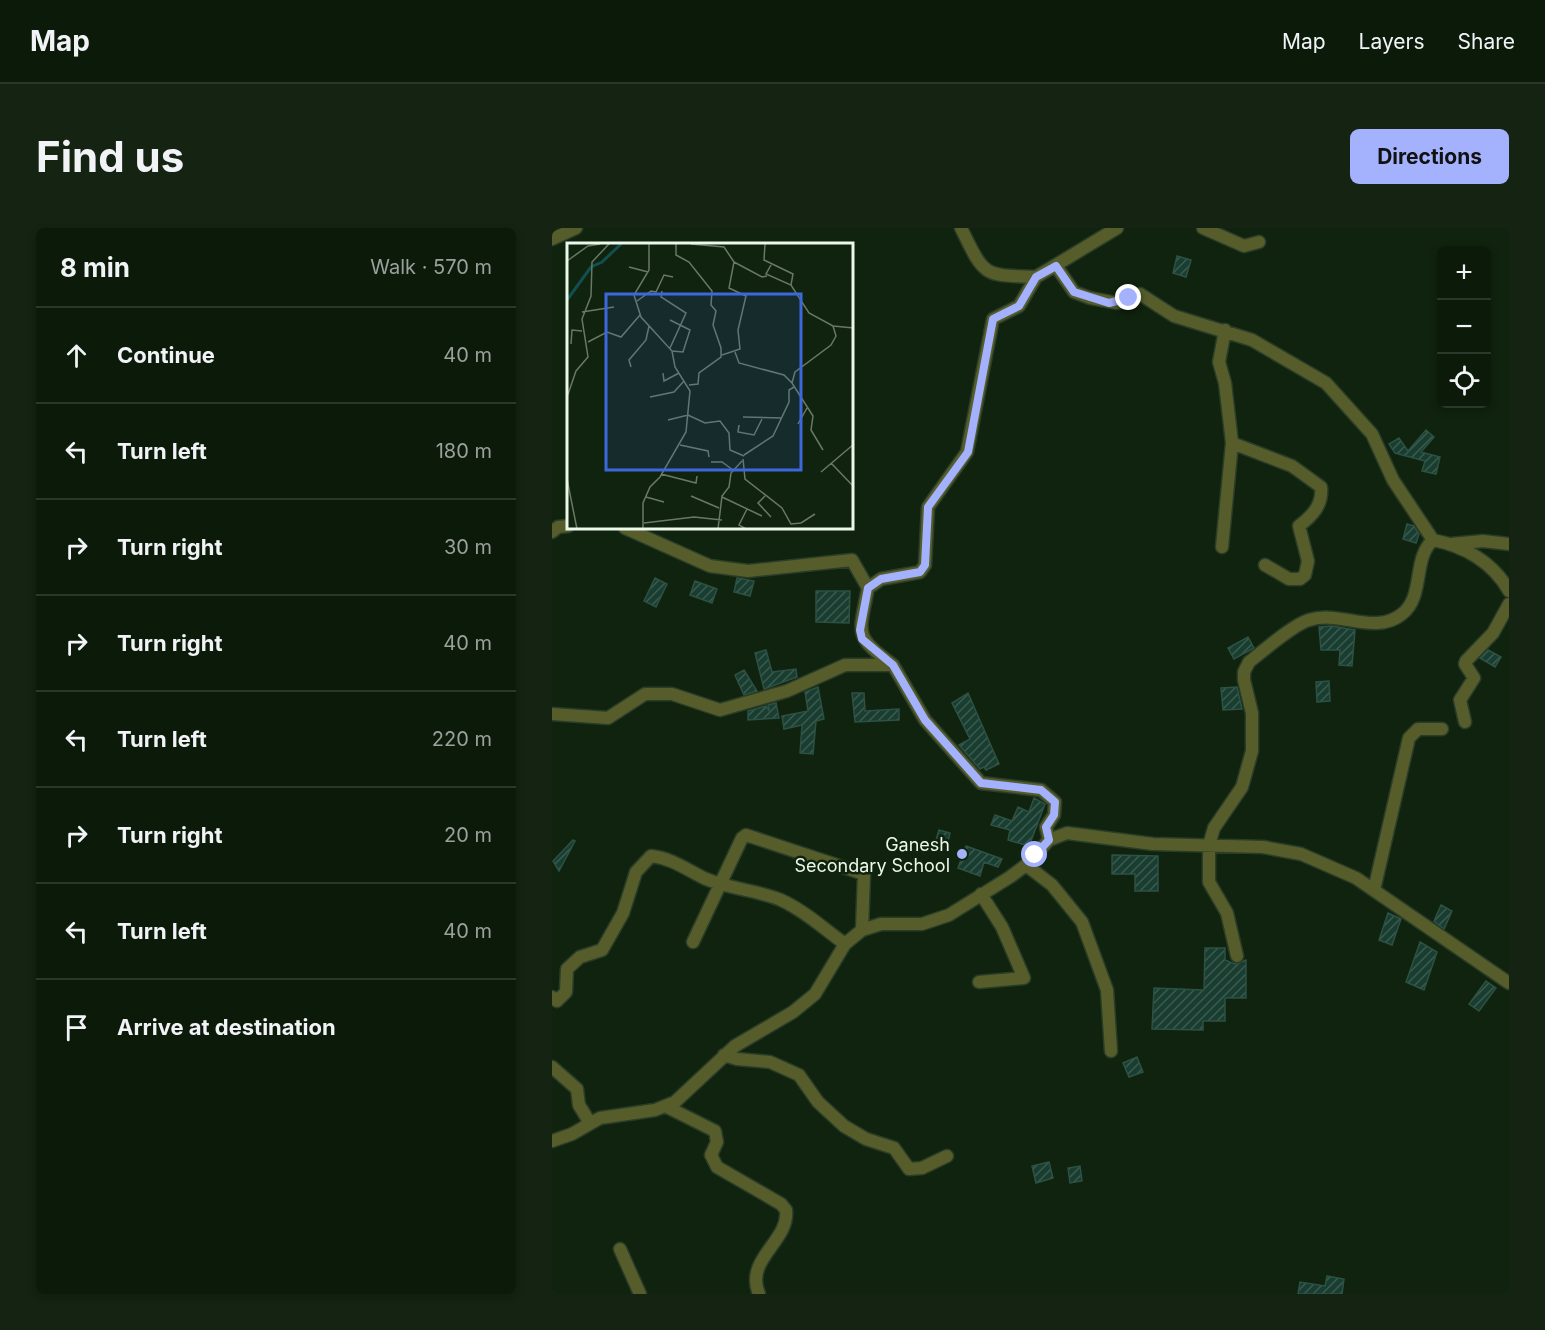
<!DOCTYPE html>
<meta charset="utf-8">
<style>
body{margin:0;font-family:Inter,sans-serif;background:#152313;color:#f1f3f6}
.controls{position:absolute;right:18px;top:18px;display:grid;overflow:hidden;border-radius:9px;box-shadow:0 3px 9px #0003}
.controls button{width:54px;height:54px;display:grid;place-items:center;padding:0;border:0;border-bottom:2px solid #2c382b;background:#0c1a0a;color:#f1f3f6;font:30px sans-serif}
.stop{position:absolute;width:18px;height:18px;margin:-14px;border:4px solid #a4b1fc;border-radius:50%;background:#fff}
.stop.end{background:#a4b1fc;border-color:#fff;box-shadow:0 2px 6px #0008}
.list{margin:0;padding:0;list-style:none}
h2{display:flex;justify-content:space-between;align-items:center;height:78px;margin:0;padding:0 24px;font-size:26px}
h2 small{font-size:20px;font-weight:400;color:#9aa19c}
.list li{display:grid;grid-template-columns:39px 1fr auto;gap:18px;align-items:center;box-sizing:border-box;height:96px;padding:0 24px;border-top:2px solid #2c382b}
.list b{display:block;font-size:22px;white-space:nowrap}
.list em{font-size:20px;font-style:normal;color:#9aa19c}
.icon{flex:none;width:33px;height:33px;fill:none;stroke:currentColor;stroke-width:2;stroke-linecap:round;stroke-linejoin:round}
.map{position:relative;flex:none;width:957px;height:1066px;overflow:hidden;border-radius:9px}
header{display:flex;align-items:center;gap:36px;box-sizing:border-box;height:84px;padding:0 30px;background:#0c1a0a;border-bottom:2px solid #2c382b}
header strong{font-size:28px}
nav{display:flex;gap:33px;margin-inline-start:auto;font-size:21px}
.intro{display:flex;align-items:center;justify-content:space-between;box-sizing:border-box;height:144px;padding:0 36px}
h1{margin:0;font-size:42px}
.button{padding:15px 27px;border-radius:9px;background:#a4b1fc;color:#111;font-size:21px;font-weight:700}
main{display:flex;gap:36px;padding:0 36px}
aside{flex:1;background:#0c1a0a;border-radius:9px;box-shadow:0 3px 9px #0003}
.map>svg:first-child{display:block}
.building{fill:url(#building-hatch);stroke:#2d5144;stroke-width:1.5}
.lines{fill:none;stroke-linecap:round;stroke-linejoin:round}
.minor-casing{stroke:#2a3d28;stroke-width:15}
.minor{stroke:#565d2b;stroke-width:12}
.route{stroke:#a4b1fc;stroke-width:8}
.poi-dot{fill:#a4b1fc;stroke:#10230e;stroke-width:2}
.labels{text-anchor:middle;dominant-baseline:central;stroke-width:5;stroke-linejoin:round;paint-order:stroke}
.poi-label{font-size:18px;fill:#ecf9ea;stroke:#10230e;text-anchor:end}
.inset-river{fill:none;stroke:#114f50;stroke-width:3}
.inset-road{fill:none;stroke:#687966;stroke-width:1.5}
.view{fill:#3c68db;fill-opacity:0.15;stroke:#3c68db;stroke-width:3}
.inset-edge{fill:none;stroke:#ecf9ea;stroke-width:3}
</style>
<header>
<strong>Map</strong>
<nav><a>Map</a><a>Layers</a><a>Share</a></nav>
</header>
<div class="intro"><h1>Find us</h1><a class="button">Directions</a></div>
<main>
<aside>
<h2>8 min<small>Walk · 570 m</small></h2>
<ul class="list">
<li><svg class="icon" aria-label="ahead" viewBox="0 0 24 24"><path d="M12 20V5M6 11l6-6 6 6"/></svg><div><b>Continue</b></div><em>40 m</em></li>
<li><svg class="icon" aria-label="left" viewBox="0 0 24 24"><path d="M17 20v-9H6M10 6l-5 5 5 5"/></svg><div><b>Turn left</b></div><em>180 m</em></li>
<li><svg class="icon" aria-label="right" viewBox="0 0 24 24"><path d="M7 20v-9h11M14 6l5 5-5 5"/></svg><div><b>Turn right</b></div><em>30 m</em></li>
<li><svg class="icon" aria-label="right" viewBox="0 0 24 24"><path d="M7 20v-9h11M14 6l5 5-5 5"/></svg><div><b>Turn right</b></div><em>40 m</em></li>
<li><svg class="icon" aria-label="left" viewBox="0 0 24 24"><path d="M17 20v-9H6M10 6l-5 5 5 5"/></svg><div><b>Turn left</b></div><em>220 m</em></li>
<li><svg class="icon" aria-label="right" viewBox="0 0 24 24"><path d="M7 20v-9h11M14 6l5 5-5 5"/></svg><div><b>Turn right</b></div><em>20 m</em></li>
<li><svg class="icon" aria-label="left" viewBox="0 0 24 24"><path d="M17 20v-9H6M10 6l-5 5 5 5"/></svg><div><b>Turn left</b></div><em>40 m</em></li>
<li><svg class="icon" aria-label="arrive" viewBox="0 0 24 24"><path d="M6 21V4h12l-3 4 3 4H6"/></svg><div><b>Arrive at destination</b></div></li>
</ul>
</aside>
<div class="map">
<svg width="957" height="1066" viewBox="0 0 957 1066">
<defs>
<pattern id="building-hatch" width="6" height="6" patternUnits="userSpaceOnUse" patternTransform="scale(1.5)"><rect width="6" height="6" fill="#193e31"/><path d="M-1 1l2-2M0 6l6-6M5 7l2-2" fill="none" stroke="#3b5b4f"/></pattern>
</defs>
<rect width="100%" height="100%" fill="#10230e"/>
<path class="building" d="M 625,28 L 639,32 L 634,49 L 621,45 Z
M 874,202 L 882,209 L 869,224 L 888,229 L 884,246 L 870,243 L 873,233 L 843,225 L 837,216 L 847,210 L 856,223 Z
M 855,296 L 862,298 L 867,306 L 864,315 L 851,311 Z
M 103,350 L 115,356 L 104,379 L 92,373 Z
M 185,350 L 202,353 L 198,368 L 182,364 Z
M 143,353 L 165,361 L 160,375 L 138,367 Z
M 264,363 L 298,363 L 297,395 L 264,394 Z
M 780,398 L 803,402 L 800,438 L 787,437 L 788,422 L 769,422 L 767,399 Z
M 696,409 L 702,420 L 682,431 L 676,420 Z
M 214,422 L 220,444 L 244,441 L 245,449 L 212,461 L 203,425 Z
M 936,422 L 949,429 L 943,439 L 928,430 Z
M 192,442 L 205,463 L 192,467 L 183,447 Z
M 777,453 L 778,473 L 765,474 L 764,454 Z
M 266,459 L 272,491 L 264,493 L 261,526 L 248,525 L 250,497 L 232,501 L 230,488 L 256,483 L 253,464 Z
M 685,459 L 690,481 L 671,482 L 669,460 Z
M 300,465 L 312,465 L 313,483 L 347,481 L 347,492 L 303,494 Z
M 416,465 L 447,536 L 434,542 L 432,539 L 428,541 L 407,517 L 418,511 L 400,475 Z
M 224,475 L 227,490 L 196,492 L 196,483 L 214,478 L 218,484 L 216,477 Z
M 482,570 L 493,576 L 477,618 L 456,612 L 458,602 L 439,597 L 443,587 L 460,593 L 466,579 L 477,584 Z
M 387,602 L 398,605 L 394,621 L 382,618 Z
M 21,612 L 23,613 L 7,643 L 1,633 Z
M 414,618 L 450,631 L 446,639 L 432,634 L 428,648 L 406,640 Z
M 560,627 L 606,628 L 606,663 L 583,663 L 583,646 L 560,646 Z
M 889,677 L 900,683 L 892,701 L 882,693 Z
M 836,685 L 849,691 L 840,717 L 827,712 Z
M 868,714 L 885,724 L 872,762 L 854,754 Z
M 653,720 L 673,720 L 673,732 L 683,736 L 694,732 L 694,770 L 673,770 L 673,793 L 651,793 L 651,802 L 600,801 L 602,760 L 652,762 Z
M 934,753 L 944,760 L 927,783 L 917,776 Z
M 585,829 L 591,844 L 577,849 L 571,835 Z
M 497,934 L 501,950 L 484,955 L 480,938 Z
M 528,938 L 530,953 L 518,955 L 516,940 Z
M 775,1048 L 792,1051 L 790,1066 L 746,1066 L 748,1054 L 773,1058 Z"/>
<g class="lines">
<g class="minor-casing">
<path id="minor" d="M 409,0 C 433,49 430,47 484,49
M 651,0 L 692,18 L 707,14
M 0,11 L 24,0
M 504,38 L 522,64 L 538,70 L 565,75 L 588,66 L 622,88 L 700,112 L 774,155 L 820,206 L 841,252 L 881,312
M 680,215 L 740,238 L 769,259 C 771,277 760,288 747,298 L 756,333 L 753,347 L 748,351 L 737,351 L 713,337
M 73,300 L 158,338 L 196,343 L 300,332 L 316,360 C 307,407 301,407 341,437
M 0,304 L 6,299 L 16,298
M 881,312 C 912,318 941,334 957,363
M 899,316 L 931,313 L 957,316
M 670,319 L 680,215 L 673,155 L 667,134 L 673,102
M 316,360 L 329,351 L 368,344 L 373,337 L 376,279 L 415,224 L 441,91 L 467,78 L 484,49 L 565,0
M 0,486 L 56,490 L 93,466 L 120,466 L 168,482 L 235,463 L 293,437 L 341,437 L 373,492 L 429,555 L 489,562 L 503,574 L 502,587 L 494,599 L 497,612
M 913,494 L 908,472 L 922,450 L 913,436 L 914,433 L 941,405 L 957,376
M 474,637 L 500,657 L 530,694 L 555,762 L 559,823
M 822,662 L 857,510 L 866,501 L 890,501
M 141,714 L 190,610 L 194,607 L 312,646 L 310,702
M 685,728 L 675,685 L 657,654 L 657,617 L 662,600 L 690,559 L 700,523 L 700,485 L 692,452 L 692,444 L 697,434 C 711,423 742,396 757,392 C 788,382 823,408 850,386 C 873,368 860,331 881,312
M 427,754 L 472,750 L 450,699 L 429,666
M 0,769 L 5,773 L 14,764 L 15,741 L 28,729 L 50,722 L 71,685 L 84,644 L 99,628 C 120,630 135,642 154,651 C 178,661 205,662 229,672 C 253,683 272,701 293,716
M 172,827 L 185,831 L 218,834 L 247,847 L 266,874 L 292,898 L 314,911 L 342,920 L 357,941 L 370,940 L 395,928
M 0,839 L 25,861 L 27,877 L 38,895
M 115,879 L 163,903 L 165,914 L 159,927 L 165,939 L 229,976 L 234,982 C 238,1013 192,1031 207,1066
M 0,913 L 20,906 L 48,890 L 103,882 L 123,874 L 183,818 L 241,784 L 263,766 L 293,716 L 310,702 L 329,696 L 370,696 L 397,687 L 458,649 L 474,637 L 497,612 L 515,605 L 601,616 L 711,619 L 749,626 L 804,650 L 957,755
M 68,1021 L 88,1066"/>
</g>
<use href="#minor" class="minor"/>
</g>
<g class="lines">
<path class="route" d="M 483,627 L 497,612 L 494,599 L 502,587 L 503,574 L 489,562 L 429,555 L 373,492 L 341,437 L 310,411 L 308,402 L 316,360 L 329,351 L 368,344 L 373,337 L 376,279 L 416,224 L 441,91 L 467,78 L 484,49 L 504,38 L 522,64 L 557,75 L 577,70"/>
</g>
<circle class="poi-dot" cx="410" cy="626" r="6"/>
<g class="labels">
<g class="poi-label">
<text x="398" y="616">Ganesh<tspan x="398" dy="21">Secondary School</tspan></text>
</g>
</g>
<g transform="translate(15 15)">
<rect width="286" height="286" fill="#10230e"/>
<path class="inset-river" d="M 0,57 L 24,24 L 35,19 L 54,1"/>
<path class="inset-road" d="M 109,1 L 109,12 L 122,19 L 145,48 L 144,62 L 149,68 L 146,82 L 154,105 L 154,114 L 132,130 L 131,141 L 122,142M 124,1 L 157,4 L 167,19 L 162,45 L 179,53 L 171,87 L 173,106 L 155,112M 198,1 L 197,17 L 226,31 L 224,42M 0,18 L 21,3 L 33,1M 167,19 L 195,34 L 200,33M 204,22 L 199,31 L 224,42 L 242,70 L 266,83 L 287,85M 62,24 L 81,29M 95,48 L 94,54 L 119,70 L 103,105M 70,58 L 84,48 L 89,49 L 97,32 L 106,34M 15,69 L 47,64M 103,77 L 123,87 L 116,109 L 105,108M 21,99 L 40,89 L 54,94 L 73,72M 4,101 L 5,87 L 15,88M 168,109 L 172,120 L 217,132 L 225,140 L 246,173 L 244,187 L 256,207M 64,124 L 62,117 L 79,97 L 82,83M 96,130 L 97,138 L 112,130M 225,140 L 228,129 L 264,102 L 269,93 L 266,83M 0,154 L 9,128 L 21,114 L 15,76 L 24,53 L 25,19 L 42,1M 83,154 L 107,149 L 117,138M 176,174 L 215,175M 101,177 L 121,172 L 138,180 L 153,178 L 162,190 L 163,207 L 177,213M 231,181 L 240,165M 172,182 L 171,189 L 187,192 L 195,176M 113,202 L 141,208 L 142,214M 177,212 L 206,193 L 222,159 L 222,147 L 227,144M 176,216 L 178,236 L 215,265 L 224,281 L 234,280 L 248,271M 144,219 L 155,219 L 166,227M 264,220 L 287,244M 254,229 L 287,201M 94,231 L 129,240 L 130,233M 0,236 L 10,286M 124,253 L 152,265M 198,253 L 191,260 L 204,274M 79,254 L 97,259M 155,254 L 195,273M 77,280 L 127,274 L 155,277M 76,286 L 76,260 L 83,244 L 93,234 L 119,189 L 123,148 L 108,124 L 105,108 L 74,74 L 67,52 L 82,27 L 82,1M 151,286 L 155,253 L 162,244 L 164,230 L 175,218M 179,286 L 172,282 L 180,266"/>
<path class="view" d="M 39,51 L 234,51 L 234,227 L 39,227 Z"/>
<rect width="286" height="286" class="inset-edge"/>
</g>
</svg>
<div class="controls">
<button>+</button>
<button>−</button>
<button><svg class="icon" aria-label="locate" viewBox="0 0 24 24"><circle cx="12" cy="12" r="6"/><path d="M12 2v4M12 18v4M2 12h4M18 12h4"/></svg></button>
</div>
<div class="stop" style="left:483px;top:627px"></div>
<div class="stop end" style="left:577px;top:70px"></div>
</div>
</main>
